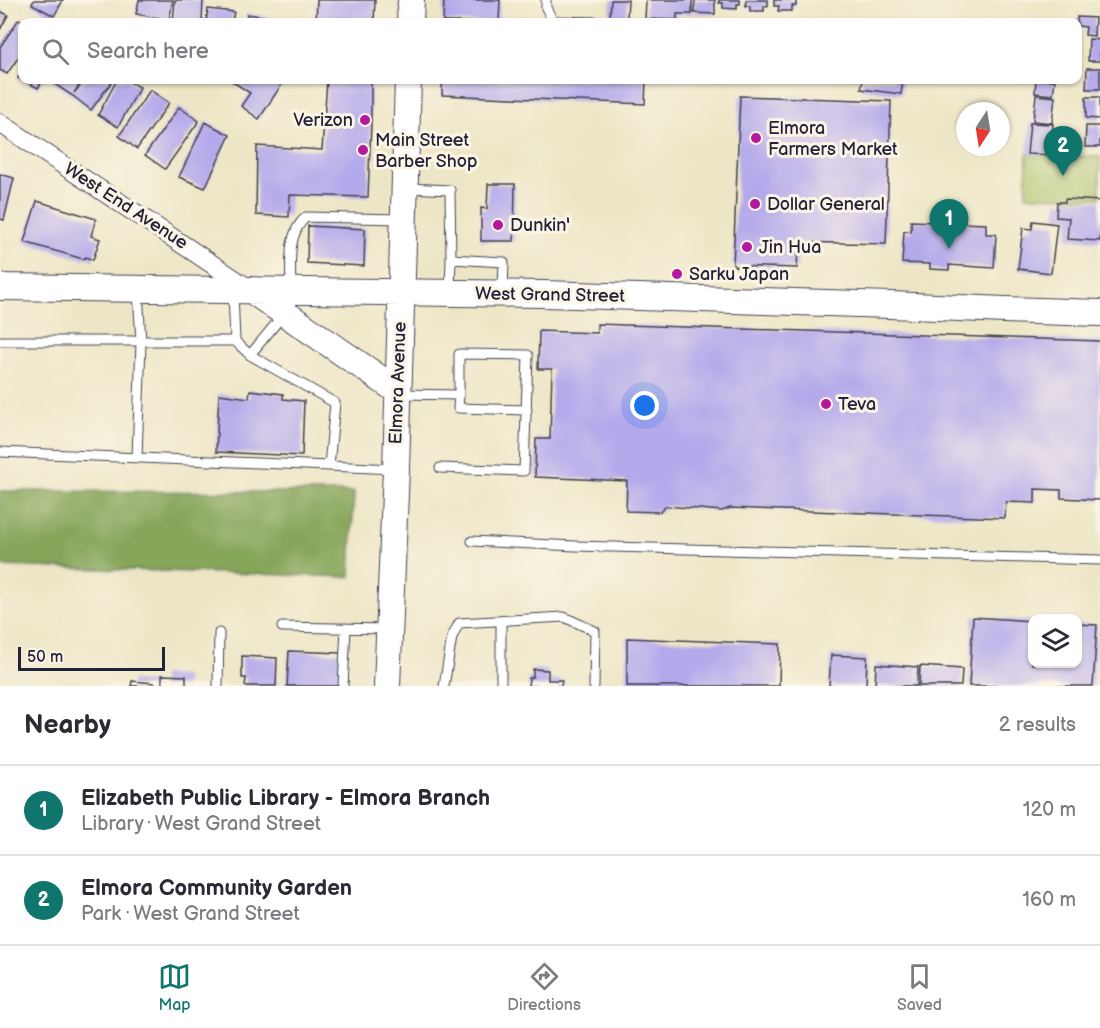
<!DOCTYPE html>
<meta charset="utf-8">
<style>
body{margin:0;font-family:"Balsamiq Sans",sans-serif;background:#f2f2f3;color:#2b2b33}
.controls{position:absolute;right:18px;bottom:18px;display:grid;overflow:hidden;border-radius:12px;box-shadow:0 2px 4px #0004}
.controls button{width:54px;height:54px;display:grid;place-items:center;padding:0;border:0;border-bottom:2px solid #e1e1e2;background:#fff;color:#2b2b33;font:30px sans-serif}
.compass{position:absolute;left:956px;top:102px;width:54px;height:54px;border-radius:50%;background:#fff;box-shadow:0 2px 4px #0004;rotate:192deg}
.scale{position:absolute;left:18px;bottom:15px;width:147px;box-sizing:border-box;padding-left:6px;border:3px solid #22223b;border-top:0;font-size:16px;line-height:21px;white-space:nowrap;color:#22223b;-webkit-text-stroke:4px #fcf5e5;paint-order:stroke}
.you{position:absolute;left:645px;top:406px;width:21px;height:21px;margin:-15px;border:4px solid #fff;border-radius:50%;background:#1a73e8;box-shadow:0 0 0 9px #1a73e833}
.badge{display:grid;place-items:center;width:39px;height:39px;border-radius:50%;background:#0f766e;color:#fff;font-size:20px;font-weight:700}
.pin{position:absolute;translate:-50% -50px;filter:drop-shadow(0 2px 3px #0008)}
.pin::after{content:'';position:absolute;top:32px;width:21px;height:18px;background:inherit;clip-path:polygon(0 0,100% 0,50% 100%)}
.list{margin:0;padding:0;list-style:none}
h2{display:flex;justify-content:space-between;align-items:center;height:78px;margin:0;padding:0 24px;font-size:26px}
h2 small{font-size:20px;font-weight:400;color:#7c7c81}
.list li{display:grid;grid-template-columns:39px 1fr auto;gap:18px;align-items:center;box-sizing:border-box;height:90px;padding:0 24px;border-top:2px solid #e1e1e2}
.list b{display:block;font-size:22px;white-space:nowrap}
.list p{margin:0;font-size:20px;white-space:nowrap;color:#7c7c81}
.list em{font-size:20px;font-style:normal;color:#7c7c81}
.icon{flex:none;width:33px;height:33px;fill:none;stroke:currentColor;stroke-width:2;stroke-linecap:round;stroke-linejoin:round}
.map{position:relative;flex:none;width:1100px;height:686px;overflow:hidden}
.search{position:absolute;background:#fff;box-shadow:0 2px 4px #0004;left:18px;right:18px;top:18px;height:66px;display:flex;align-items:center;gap:15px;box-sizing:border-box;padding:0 21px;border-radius:12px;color:#7c7c81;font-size:22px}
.sheet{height:258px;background:#fff}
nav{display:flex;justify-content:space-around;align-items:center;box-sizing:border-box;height:84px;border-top:2px solid #e1e1e2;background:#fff;font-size:16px;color:#7c7c81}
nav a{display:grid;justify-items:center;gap:3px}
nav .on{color:#0f766e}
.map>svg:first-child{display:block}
.green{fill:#a8bf65;stroke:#657050;stroke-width:1.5}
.forest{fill:#86a65a;stroke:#54644a;stroke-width:1.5}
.building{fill:#b4a9eb}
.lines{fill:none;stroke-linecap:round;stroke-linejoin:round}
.lane-casing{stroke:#403f50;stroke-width:11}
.street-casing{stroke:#403f50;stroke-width:20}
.secondary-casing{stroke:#403f50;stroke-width:28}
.lane{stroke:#fff;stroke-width:9}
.street{stroke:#fff;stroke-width:18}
.secondary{stroke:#fff;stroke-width:26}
.poi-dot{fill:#b5179e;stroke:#fcf5e5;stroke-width:2}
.labels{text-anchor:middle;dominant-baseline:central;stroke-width:6;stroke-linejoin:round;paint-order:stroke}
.poi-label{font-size:18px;fill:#22223b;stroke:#fcf5e5;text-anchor:start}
.street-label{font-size:18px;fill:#22223b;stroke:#fcf5e5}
</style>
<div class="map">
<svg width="1100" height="686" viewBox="0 0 1100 686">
<rect width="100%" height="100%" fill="#fcf5e5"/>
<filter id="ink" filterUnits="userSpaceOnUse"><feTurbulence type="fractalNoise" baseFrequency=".0167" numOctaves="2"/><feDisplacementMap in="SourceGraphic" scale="12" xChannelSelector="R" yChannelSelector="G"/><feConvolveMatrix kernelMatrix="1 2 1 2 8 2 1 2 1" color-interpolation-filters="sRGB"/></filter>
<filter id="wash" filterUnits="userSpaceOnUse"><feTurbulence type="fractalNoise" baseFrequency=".008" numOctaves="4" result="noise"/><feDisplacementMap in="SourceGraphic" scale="24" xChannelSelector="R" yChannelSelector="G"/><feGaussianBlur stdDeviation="1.35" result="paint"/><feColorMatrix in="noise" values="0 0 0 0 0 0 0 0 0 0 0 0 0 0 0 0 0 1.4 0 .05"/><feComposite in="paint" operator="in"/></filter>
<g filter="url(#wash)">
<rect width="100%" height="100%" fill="#ede6c6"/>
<path class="green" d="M 1027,154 L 1100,157 L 1100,198 L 1026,196 Z"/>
<path class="forest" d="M 0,491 L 354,492 L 350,577 L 0,566 Z"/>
<g id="blocks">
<path class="building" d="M 34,0 L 63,0 L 54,16 L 32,4 Z
M 139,0 L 173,0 L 169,20 L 136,14 Z
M 175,0 L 203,0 L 202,22 L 173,22 Z
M 317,0 L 375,0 L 374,22 L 316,22 Z
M 444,0 L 500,0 L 499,22 L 443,22 Z
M 611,0 L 628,0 L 627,18 L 610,17 Z
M 646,0 L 692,0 L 692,14 L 677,14 L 677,20 L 645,19 Z
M 695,0 L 715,0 L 715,14 L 694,13 Z
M 719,0 L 740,0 L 740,4 L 737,4 L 737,9 L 723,8 L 723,3 L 719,3 Z
M 746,0 L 768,0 L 768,6 L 764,6 L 764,11 L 750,11 L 750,6 L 746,6 Z
M 774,0 L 796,0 L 796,6 L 792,6 L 792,11 L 778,11 L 779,6 L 774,6 Z
M 208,9 L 234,12 L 232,22 L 206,22 Z
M 0,11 L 8,15 L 0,30 Z
M 247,14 L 267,17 L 266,22 L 246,22 Z
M 1077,17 L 1095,18 L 1094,36 L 1085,35 L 1086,27 L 1078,26 Z
M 19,19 L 22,21 L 22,52 L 7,74 L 0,70 L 0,47 Z
M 1089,39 L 1100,40 L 1100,61 L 1088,61 Z
M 1087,68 L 1100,68 L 1100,89 L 1086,89 Z
M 22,70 L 22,80 L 43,80 L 38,88 L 18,78 Z
M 55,80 L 83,80 L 74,93 L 85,80 L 113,80 L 91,110 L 73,96 L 53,83 Z
M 117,80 L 126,80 L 140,87 L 118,127 L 98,115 Z
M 230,80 L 275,80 L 282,84 L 259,119 L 241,106 L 250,93 Z
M 327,80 L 371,80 L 371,124 L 368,197 L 290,195 L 289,217 L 256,215 L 257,146 L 322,150 Z
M 442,80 L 646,80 L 645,104 L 442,95 Z
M 863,80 L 903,80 L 901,94 L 861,89 Z
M 1036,80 L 1055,80 L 1053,95 L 1035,93 Z
M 150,90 L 169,103 L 137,149 L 119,136 Z
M 1036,95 L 1055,97 L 1052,123 L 1033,121 Z
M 740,96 L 891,101 L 886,244 L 794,242 L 793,249 L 798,249 L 797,268 L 733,266 Z
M 1086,97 L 1100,97 L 1100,119 L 1086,118 Z
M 179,107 L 199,121 L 165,169 L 145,155 Z
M 205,122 L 230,135 L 205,188 L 179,177 Z
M 1030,123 L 1053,124 L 1051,155 L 1027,154 Z
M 1086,126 L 1100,126 L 1100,147 L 1085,147 Z
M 0,174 L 14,178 L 4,220 L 0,219 Z
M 488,184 L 515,184 L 514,241 L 481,241 L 481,208 L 487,209 Z
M 1065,199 L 1100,201 L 1100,241 L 1067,239 L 1069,218 L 1056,217 L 1057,202 L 1065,202 Z
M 37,201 L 96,219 L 91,236 L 100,239 L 93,260 L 86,257 L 83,259 L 24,242 Z
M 911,221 L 986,224 L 986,234 L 996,234 L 994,268 L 949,265 L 949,270 L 930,269 L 930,264 L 902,263 L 904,231 L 911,232 Z
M 1033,221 L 1057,224 L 1051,273 L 1018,269 L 1023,228 L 1032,229 Z
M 308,226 L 365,229 L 364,266 L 307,263 Z
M 597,324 L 1100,341 L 1100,500 L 1061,498 L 1061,490 L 1035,489 L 1035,503 L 1006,502 L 1005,518 L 730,508 L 722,511 L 666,506 L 660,512 L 626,511 L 627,481 L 535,477 L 536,439 L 550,439 L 552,369 L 538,369 L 539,331 L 597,333 Z
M 250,390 L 283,394 L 283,399 L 304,401 L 302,456 L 216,452 L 219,394 L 249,398 Z
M 973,617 L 1032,621 L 1032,664 L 1078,664 L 1078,624 L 1097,625 L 1093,686 L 969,686 Z
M 627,638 L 780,644 L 779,686 L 627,686 Z
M 289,651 L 342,653 L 341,686 L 287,686 Z
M 831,655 L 867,657 L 866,686 L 829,686 Z
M 242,656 L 277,658 L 276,686 L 245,686 L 246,678 L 242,678 Z
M 876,664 L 918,667 L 917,686 L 875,686 Z
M 920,666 L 962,669 L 961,686 L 919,686 Z
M 533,669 L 548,670 L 548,680 L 562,680 L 561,686 L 528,686 L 529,678 L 533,677 Z
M 162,675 L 186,676 L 186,686 L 162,686 Z
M 132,681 L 154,683 L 154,686 L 131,686 Z"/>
</g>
</g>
<g filter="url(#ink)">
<use href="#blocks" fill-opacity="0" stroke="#403f50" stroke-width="1.5"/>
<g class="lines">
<g class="lane-casing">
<path id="lane" d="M 546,0 L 546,8 L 553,21 L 599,22
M 408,188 L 450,190 L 451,259 L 504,262 L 503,291
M 291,289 C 291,266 286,234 306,217 L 401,219
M 450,290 L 451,259
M 233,292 L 235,341
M 0,341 L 235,341 L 250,355 L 335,403 L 329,466 L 0,452
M 250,355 L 283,315
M 400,394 L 459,395 L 459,354 L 528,355 L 524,471 L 440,468
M 459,395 L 458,408 L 527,410
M 137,458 L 141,342 L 138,291
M 329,466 L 393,469
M 472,541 L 576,546 L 1100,560
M 282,627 L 387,629
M 218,686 L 219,633
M 343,686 L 346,628
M 444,686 L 452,637 L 459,623 L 564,617 L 595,631 L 594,686
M 501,686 L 501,621"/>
</g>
<g class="street-casing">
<path id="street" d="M 0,123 L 251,290"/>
</g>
<g class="secondary-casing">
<path id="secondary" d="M 410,22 L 411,0
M 0,287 L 544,294 L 891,305 L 1005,310 L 1100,313
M 251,290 L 398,391
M 387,686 L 396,469 L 408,80"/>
</g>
<use href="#lane" class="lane"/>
<use href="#street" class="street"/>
<use href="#secondary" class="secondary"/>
</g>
</g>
<g class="poi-dot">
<circle cx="365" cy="120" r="6"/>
<circle cx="756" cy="138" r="6"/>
<circle cx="363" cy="150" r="6"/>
<circle cx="755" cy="204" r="6"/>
<circle cx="498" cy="225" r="6"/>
<circle cx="747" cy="247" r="6"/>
<circle cx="677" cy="274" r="6"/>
<circle cx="826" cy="404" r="6"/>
</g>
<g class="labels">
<g class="poi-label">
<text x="353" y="120" text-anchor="end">Verizon</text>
<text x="768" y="128">Elmora<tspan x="768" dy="21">Farmers Market</tspan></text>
<text x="375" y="140">Main Street<tspan x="375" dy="21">Barber Shop</tspan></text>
<text x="767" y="204">Dollar General</text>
<text x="510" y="225">Dunkin'</text>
<text x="759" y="247">Jin Hua</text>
<text x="689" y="274">Sarku Japan</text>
<text x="838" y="404">Teva</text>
</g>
<g class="street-label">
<text transform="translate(126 206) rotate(33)">West End Avenue</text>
<text transform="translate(550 295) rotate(1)">West Grand Street</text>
<text transform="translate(398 383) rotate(-88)">Elmora Avenue</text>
</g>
</g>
</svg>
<div class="controls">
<button><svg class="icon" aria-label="layers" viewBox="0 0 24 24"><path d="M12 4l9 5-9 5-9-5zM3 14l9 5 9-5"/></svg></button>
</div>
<svg class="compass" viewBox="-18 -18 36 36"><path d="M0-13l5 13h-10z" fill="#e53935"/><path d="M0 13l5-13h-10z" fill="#7c7c81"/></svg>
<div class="scale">50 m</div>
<div class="you"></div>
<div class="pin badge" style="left:949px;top:249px">1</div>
<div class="pin badge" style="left:1063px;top:176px">2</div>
<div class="search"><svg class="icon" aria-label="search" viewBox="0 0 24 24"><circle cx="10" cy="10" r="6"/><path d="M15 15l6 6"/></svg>Search here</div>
</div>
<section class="sheet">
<h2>Nearby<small>2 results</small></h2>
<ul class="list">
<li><span class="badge">1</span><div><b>Elizabeth Public Library - Elmora Branch</b><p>Library · West Grand Street</p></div><em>120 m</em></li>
<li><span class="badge">2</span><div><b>Elmora Community Garden</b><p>Park · West Grand Street</p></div><em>160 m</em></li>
</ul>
</section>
<nav>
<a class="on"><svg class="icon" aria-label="map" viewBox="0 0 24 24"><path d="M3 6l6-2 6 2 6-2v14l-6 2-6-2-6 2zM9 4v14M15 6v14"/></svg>Map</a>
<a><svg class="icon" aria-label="directions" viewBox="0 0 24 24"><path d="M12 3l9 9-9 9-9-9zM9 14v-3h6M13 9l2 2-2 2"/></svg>Directions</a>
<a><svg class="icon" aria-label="saved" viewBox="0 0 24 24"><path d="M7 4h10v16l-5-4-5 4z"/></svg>Saved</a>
</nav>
